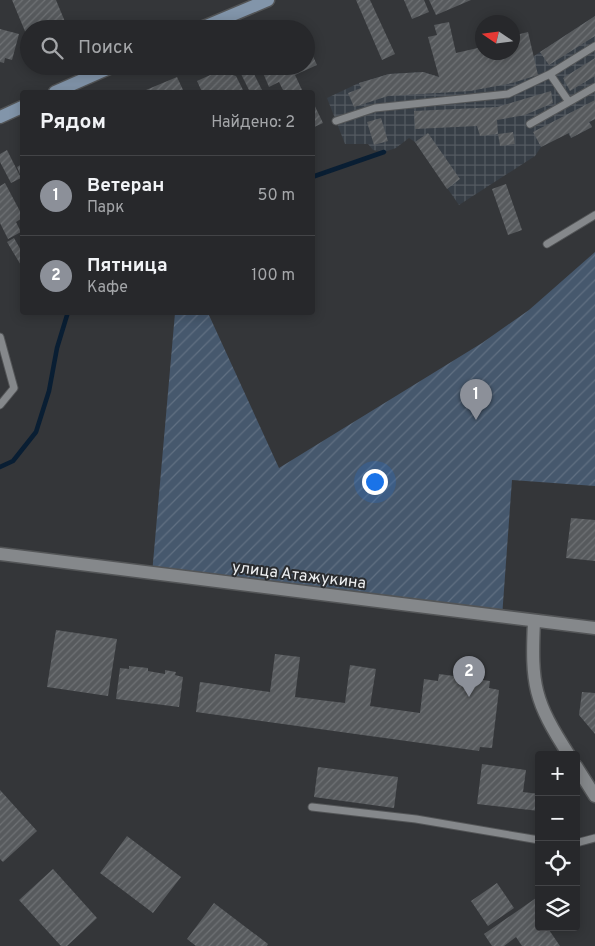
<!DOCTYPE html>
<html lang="ru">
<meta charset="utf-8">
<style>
body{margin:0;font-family:Overpass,sans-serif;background:#333437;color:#f1f3f6}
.controls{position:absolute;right:15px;bottom:15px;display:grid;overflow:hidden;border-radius:5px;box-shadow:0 2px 12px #0003}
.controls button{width:45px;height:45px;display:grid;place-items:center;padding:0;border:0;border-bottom:1px solid #434447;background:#27282b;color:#f1f3f6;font:25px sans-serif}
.compass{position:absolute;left:475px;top:15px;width:45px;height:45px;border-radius:50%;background:#27282b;box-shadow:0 2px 12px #0003;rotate:283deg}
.you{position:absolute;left:374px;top:481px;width:18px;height:18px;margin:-12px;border:4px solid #fff;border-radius:50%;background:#1a73e8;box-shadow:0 0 0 8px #1a73e833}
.badge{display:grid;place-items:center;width:32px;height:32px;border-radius:50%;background:#8c9099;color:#fff;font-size:16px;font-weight:700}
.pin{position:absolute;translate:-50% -41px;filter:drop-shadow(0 1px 2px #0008)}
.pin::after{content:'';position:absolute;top:26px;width:18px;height:15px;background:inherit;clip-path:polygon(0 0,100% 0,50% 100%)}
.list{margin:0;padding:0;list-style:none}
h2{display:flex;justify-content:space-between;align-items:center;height:65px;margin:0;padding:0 20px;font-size:21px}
h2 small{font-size:16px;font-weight:400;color:#a4a6a9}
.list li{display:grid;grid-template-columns:32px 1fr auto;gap:15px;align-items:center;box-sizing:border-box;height:80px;padding:0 20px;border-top:1px solid #434447}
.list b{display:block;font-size:19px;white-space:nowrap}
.list p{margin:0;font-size:16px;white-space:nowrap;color:#a4a6a9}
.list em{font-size:16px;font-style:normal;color:#a4a6a9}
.icon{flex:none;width:28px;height:28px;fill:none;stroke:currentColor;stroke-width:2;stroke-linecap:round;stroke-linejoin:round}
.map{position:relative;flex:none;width:595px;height:946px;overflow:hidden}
.search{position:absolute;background:#27282b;box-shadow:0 2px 12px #0003;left:20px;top:20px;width:295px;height:55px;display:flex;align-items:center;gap:12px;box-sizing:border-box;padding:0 18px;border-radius:28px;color:#a4a6a9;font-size:19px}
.panel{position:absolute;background:#27282b;box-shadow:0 2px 12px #0003;left:20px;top:90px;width:295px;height:225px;border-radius:5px}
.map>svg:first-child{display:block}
.industrial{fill:url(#industrial-grid)}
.garden{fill:url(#garden-furrows)}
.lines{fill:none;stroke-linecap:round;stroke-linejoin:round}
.stream{stroke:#091e33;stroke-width:4.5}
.building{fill:url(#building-hatch)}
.service-casing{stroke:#535557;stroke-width:9}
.minor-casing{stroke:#535557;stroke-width:15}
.secondary-casing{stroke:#535557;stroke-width:15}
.service{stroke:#85888b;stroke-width:7}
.minor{stroke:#85888b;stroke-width:12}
.secondary{stroke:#8295aa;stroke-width:12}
.labels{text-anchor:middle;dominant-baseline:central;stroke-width:4;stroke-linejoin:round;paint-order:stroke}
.street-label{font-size:16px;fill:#eef0f2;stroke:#2a2c2f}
</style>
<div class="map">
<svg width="595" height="946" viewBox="0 0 595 946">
<defs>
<pattern id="industrial-grid" width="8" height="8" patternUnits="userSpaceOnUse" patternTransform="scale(1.25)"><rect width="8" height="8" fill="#373e46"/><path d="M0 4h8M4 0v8" fill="none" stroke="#545a61"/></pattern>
<pattern id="garden-furrows" width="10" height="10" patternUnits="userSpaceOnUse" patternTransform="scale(1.25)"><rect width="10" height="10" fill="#46586d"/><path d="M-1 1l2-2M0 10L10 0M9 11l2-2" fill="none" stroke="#617082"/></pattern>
<pattern id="building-hatch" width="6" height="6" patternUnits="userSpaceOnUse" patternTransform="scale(1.25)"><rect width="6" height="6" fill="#575a5d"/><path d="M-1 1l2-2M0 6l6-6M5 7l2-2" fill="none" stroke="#6f7275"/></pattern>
</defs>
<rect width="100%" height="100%" fill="#343639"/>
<path class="industrial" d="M 595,16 L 595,119 L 590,122 L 592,127 L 571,138 L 568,133 L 541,147 L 535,156 L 459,205 L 415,142 L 409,138 L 396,148 L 384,152 L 373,150 L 368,144 L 345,144 L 327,98 L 359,83 L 389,74 L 423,72 L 439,77 L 534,56 Z"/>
<path class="garden" d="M 595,252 L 595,486 L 512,480 L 502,617 L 152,574 L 175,313 L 208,313 L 279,468 L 482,343 L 529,310 Z"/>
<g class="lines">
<path class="stream" d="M 312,177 L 384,152
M 0,467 L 13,461 L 36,432 L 49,391 L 57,348 L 68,312"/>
</g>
<path class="building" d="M 12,0 L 56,0 L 68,29 L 29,29 L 29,41 Z
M 356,0 L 370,0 L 395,54 L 382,60 Z
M 404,0 L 424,0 L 429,12 L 412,19 Z
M 429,0 L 471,0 L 436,15 Z
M 595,16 L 595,36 L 549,65 L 540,52 Z
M 449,22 L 456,53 L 482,47 L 482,52 L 512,52 L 512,36 L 528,32 L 538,75 L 512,83 L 470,91 L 388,96 L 354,107 L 348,93 L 361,88 L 359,83 L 389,74 L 423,72 L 439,77 L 428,37 L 437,35 L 434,25 Z
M 0,29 L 19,34 L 12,60 L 5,58 L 4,63 L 0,62 Z
M 306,41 L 317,65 L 295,75 L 303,92 L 284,92 L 279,82 L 269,87 L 260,66 L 306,66 Z
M 595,58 L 595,76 L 570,91 L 563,78 Z
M 237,66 L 250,66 L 263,92 L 250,92 Z
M 219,71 L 236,76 L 244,92 L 202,92 L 197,81 Z
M 177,77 L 184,92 L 147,92 L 146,90 Z
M 551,91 L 553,103 L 525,115 L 497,120 L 498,134 L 480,136 L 477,126 L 415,129 L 414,111 L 497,107 Z
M 312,100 L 323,123 L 312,128 Z
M 595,100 L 595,119 L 589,122 L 592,127 L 571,138 L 569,133 L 541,147 L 533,132 Z
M 381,118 L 388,141 L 374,145 L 367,122 Z
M 513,132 L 515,144 L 500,146 L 498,134 Z
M 428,133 L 460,179 L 447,189 L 415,142 Z
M 7,150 L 21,178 L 11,183 L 0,162 L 0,154 Z
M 22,164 L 22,179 L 17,167 Z
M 5,183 L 22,215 L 22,218 L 16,222 L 21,232 L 8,239 L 0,223 L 0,186 Z
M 506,184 L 522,230 L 508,235 L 492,189 Z
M 14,238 L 22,252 L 22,267 L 7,242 Z
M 571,518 L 595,520 L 595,561 L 566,558 Z
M 56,630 L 117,639 L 108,696 L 47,687 Z
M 275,654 L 300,657 L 295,697 L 345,703 L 350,665 L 376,669 L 370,706 L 420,713 L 424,679 L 438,681 L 439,674 L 490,681 L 489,688 L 499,690 L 492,748 L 480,747 L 479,751 L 196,712 L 200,682 L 270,692 Z
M 129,666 L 148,668 L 148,671 L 165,674 L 165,670 L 176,672 L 175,675 L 183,677 L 179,707 L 116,699 L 120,668 L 129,669 Z
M 582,692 L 595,693 L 595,734 L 579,715 Z
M 482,764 L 526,770 L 523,792 L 539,794 L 539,811 L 477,804 Z
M 318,767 L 398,777 L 394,808 L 314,797 Z
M 0,790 L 37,831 L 3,862 L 0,859 Z
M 127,836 L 181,877 L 153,913 L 100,873 Z
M 53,869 L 97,918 L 67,946 L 61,946 L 19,900 Z
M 497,883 L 514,908 L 488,926 L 471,901 Z
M 536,898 L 539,902 L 539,927 L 547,927 L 560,946 L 522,946 L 516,937 L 504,946 L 492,946 L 484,934 Z
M 214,903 L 268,944 L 267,946 L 196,946 L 187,939 Z"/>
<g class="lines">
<g class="service-casing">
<path id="service" d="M 550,74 L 569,102 L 595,87
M 336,121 L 375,108 L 508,94 L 550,74 L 595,46
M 530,124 L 569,102
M 547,244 L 595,215
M 0,337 L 14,388 L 0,405
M 312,807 L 416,819 L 539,840
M 576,843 L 595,838"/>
</g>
<g class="minor-casing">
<path id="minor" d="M 0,554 L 595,628
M 534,621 C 531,685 534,701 569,755
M 576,766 L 595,796"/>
</g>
<g class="secondary-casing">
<path id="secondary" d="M 199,29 L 268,0
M 55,92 L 114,66
M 0,117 L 22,107"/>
</g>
<use href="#service" class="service"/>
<use href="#minor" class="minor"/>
<use href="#secondary" class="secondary"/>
</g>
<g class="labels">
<g class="street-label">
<text transform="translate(299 576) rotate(7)">улица Атажукина</text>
</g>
</g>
</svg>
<div class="controls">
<button>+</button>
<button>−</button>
<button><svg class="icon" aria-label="locate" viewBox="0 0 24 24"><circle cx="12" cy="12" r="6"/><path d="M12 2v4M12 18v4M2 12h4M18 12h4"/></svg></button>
<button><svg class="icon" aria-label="layers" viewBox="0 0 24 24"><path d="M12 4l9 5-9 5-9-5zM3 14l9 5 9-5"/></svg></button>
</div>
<svg class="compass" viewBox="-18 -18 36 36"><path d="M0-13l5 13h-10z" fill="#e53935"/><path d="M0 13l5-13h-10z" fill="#a4a6a9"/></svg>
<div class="you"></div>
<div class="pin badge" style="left:476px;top:420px">1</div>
<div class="pin badge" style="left:469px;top:697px">2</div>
<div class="search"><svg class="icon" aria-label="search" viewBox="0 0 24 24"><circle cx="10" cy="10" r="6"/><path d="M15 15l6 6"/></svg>Поиск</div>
<section class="panel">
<h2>Рядом<small>Найдено: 2</small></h2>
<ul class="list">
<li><span class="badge">1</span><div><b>Ветеран</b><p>Парк</p></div><em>50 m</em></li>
<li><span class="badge">2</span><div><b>Пятница</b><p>Кафе</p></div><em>100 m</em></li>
</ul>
</section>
</div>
